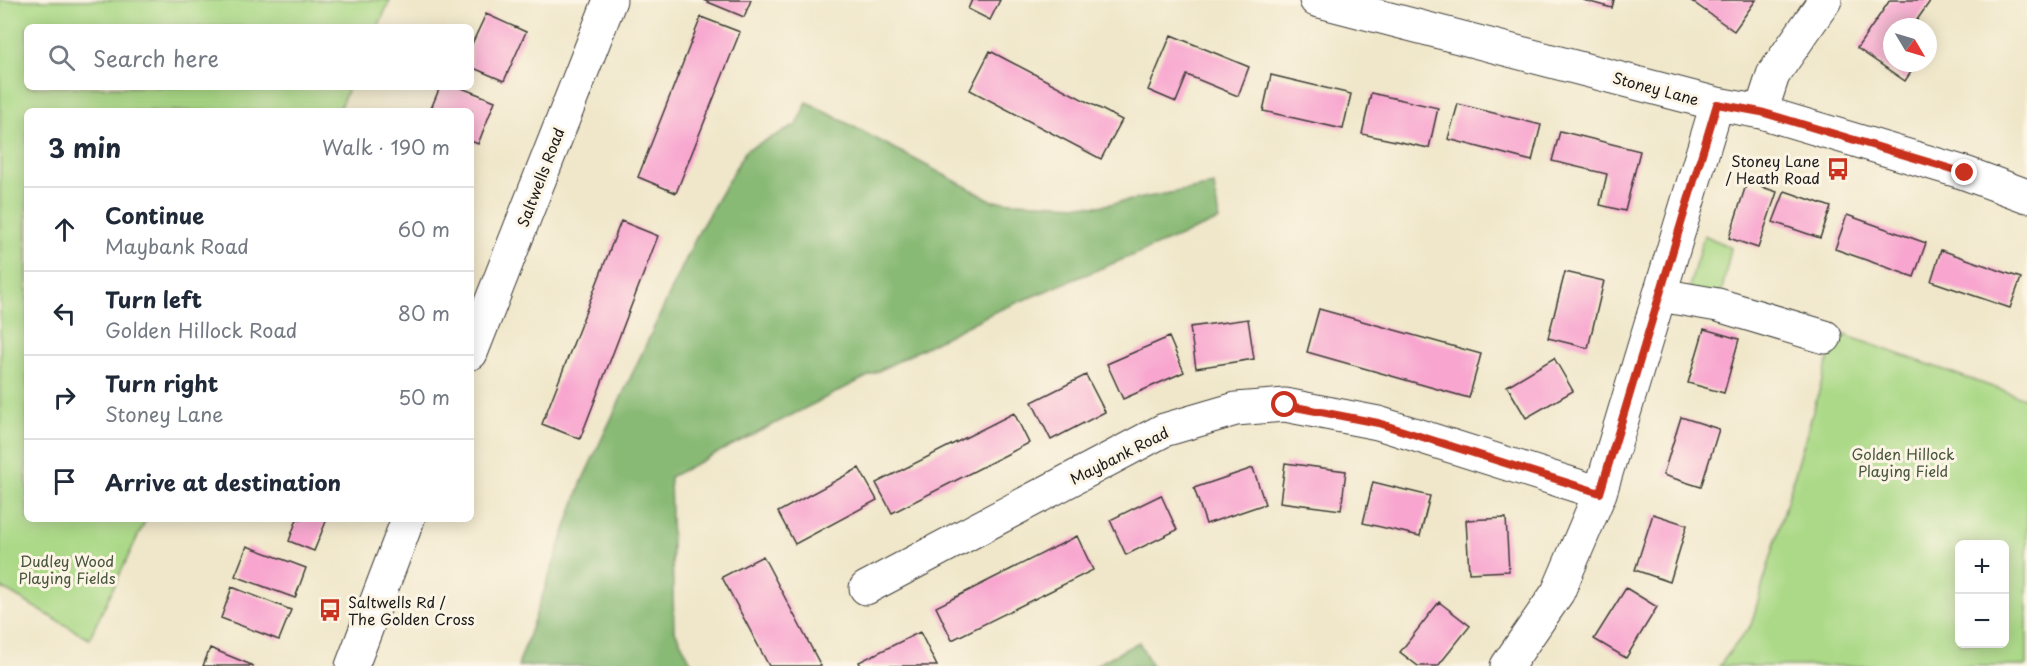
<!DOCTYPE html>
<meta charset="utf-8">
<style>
body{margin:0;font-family:"Playpen Sans",sans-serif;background:#f6f6f7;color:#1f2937}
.controls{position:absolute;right:18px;bottom:18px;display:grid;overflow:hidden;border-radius:9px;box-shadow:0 3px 15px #0003}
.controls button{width:54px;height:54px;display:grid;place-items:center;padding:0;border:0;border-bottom:2px solid #e0e1e3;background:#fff;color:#1f2937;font:30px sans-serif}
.compass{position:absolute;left:1883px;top:18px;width:54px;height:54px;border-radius:50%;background:#fff;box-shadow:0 3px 15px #0003;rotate:128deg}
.stop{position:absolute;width:18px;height:18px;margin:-14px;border:4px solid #c8321e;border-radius:50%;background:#fff}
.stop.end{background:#c8321e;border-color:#fff;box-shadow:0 2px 6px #0008}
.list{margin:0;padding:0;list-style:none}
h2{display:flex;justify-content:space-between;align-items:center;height:78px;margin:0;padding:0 24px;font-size:26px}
h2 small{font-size:20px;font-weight:400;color:#747a83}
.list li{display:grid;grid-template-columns:39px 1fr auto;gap:18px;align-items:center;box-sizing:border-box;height:84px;padding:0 24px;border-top:2px solid #e0e1e3}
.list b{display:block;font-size:22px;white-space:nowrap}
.list p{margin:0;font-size:20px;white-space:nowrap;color:#747a83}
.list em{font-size:20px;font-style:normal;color:#747a83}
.icon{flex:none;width:33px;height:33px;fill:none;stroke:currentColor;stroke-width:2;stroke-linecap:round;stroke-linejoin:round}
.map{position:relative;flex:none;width:2027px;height:666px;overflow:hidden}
.search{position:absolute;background:#fff;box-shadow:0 3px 15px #0003;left:24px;top:24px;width:450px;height:66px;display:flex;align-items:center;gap:15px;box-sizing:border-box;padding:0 21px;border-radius:9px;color:#747a83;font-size:22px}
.panel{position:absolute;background:#fff;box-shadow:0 3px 15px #0003;left:24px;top:108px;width:450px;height:414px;border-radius:9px}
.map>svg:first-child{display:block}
.green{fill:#abd987;stroke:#647a52;stroke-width:1.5;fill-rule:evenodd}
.forest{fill:#88b974;stroke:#526a48;stroke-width:1.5}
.building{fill:#f8a6cf}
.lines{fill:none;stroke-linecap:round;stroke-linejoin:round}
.minor-casing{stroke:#3c3a36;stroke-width:35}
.minor{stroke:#fff;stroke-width:33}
.route{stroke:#c8321e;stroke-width:8}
.labels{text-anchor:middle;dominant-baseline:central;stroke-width:6;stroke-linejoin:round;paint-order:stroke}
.street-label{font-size:15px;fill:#1c1c1c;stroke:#fcf5e5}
.poi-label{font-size:15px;fill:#1c1c1c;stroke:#fcf5e5;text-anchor:end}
.park-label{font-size:15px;fill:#47553c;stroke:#fcf5e5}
</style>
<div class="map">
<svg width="2027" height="666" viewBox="0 0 2027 666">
<rect width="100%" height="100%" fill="#fcf5e5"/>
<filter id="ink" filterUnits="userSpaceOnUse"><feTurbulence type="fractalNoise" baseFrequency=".0167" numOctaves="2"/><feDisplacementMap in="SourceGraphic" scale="12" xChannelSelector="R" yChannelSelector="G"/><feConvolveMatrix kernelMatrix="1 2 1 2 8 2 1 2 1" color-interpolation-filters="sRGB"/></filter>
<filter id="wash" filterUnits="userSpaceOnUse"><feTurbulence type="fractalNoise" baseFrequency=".008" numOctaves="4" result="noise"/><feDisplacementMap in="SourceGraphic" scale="24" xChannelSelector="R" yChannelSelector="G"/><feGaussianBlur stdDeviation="1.35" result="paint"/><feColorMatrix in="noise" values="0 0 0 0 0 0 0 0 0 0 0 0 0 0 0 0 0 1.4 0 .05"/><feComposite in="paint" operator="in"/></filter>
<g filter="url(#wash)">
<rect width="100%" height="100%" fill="#f0e7ca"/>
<path class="green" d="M 0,0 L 390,0 L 378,27 L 27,27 L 27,87 L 349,87 L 338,111 L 27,111 L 27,519 L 146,519 L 89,639 L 0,587 Z
M 1704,235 L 1731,248 L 1721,295 L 1836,332 L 2027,399 L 2027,666 L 1719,666 L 1751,625 L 1831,350 L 1709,314 L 1681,316 ZM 1960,544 L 2004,544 L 2004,644 L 1960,644 Z"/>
<path class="forest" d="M 807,102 L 993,201 L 1099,206 L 1214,185 L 1219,220 L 992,313 L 670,477 L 674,629 L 693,666 L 518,666 L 582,481 L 700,229 L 746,150 L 797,125 Z
M 1139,642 L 1152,666 L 1094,666 Z"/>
<g id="blocks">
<path class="building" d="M 703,0 L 751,0 L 744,17 Z
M 972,0 L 1000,0 L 990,20 L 968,9 Z
M 1583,0 L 1614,0 L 1612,8 Z
M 1690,0 L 1756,0 L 1734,31 Z
M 1890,0 L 1931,0 L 1912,27 L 1892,27 L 1892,63 L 1917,63 L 1905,81 L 1857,48 Z
M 486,14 L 526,32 L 504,81 L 471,67 L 471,46 Z
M 701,17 L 740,32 L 676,193 L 638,177 Z
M 1171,35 L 1249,67 L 1238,96 L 1187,75 L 1176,102 L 1148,90 Z
M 990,51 L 1122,120 L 1101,159 L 970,90 Z
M 1271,75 L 1351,94 L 1343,129 L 1263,111 Z
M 440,87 L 459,87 L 495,101 L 478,144 L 471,141 L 471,111 L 430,111 Z
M 1371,93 L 1438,108 L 1429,148 L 1362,134 Z
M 1458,104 L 1541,125 L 1532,161 L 1448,139 Z
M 1560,131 L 1640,151 L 1625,211 L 1600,205 L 1607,174 L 1552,161 Z
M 1747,182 L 1777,192 L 1758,248 L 1729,238 Z
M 1785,191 L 1831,207 L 1820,238 L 1773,222 Z
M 1847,215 L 1926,243 L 1914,277 L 1835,249 Z
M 621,221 L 658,236 L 580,439 L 542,424 Z
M 1941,250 L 2021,278 L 2010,308 L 1931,281 Z
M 1565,272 L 1604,281 L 1588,348 L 1548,338 Z
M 1319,309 L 1481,354 L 1469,398 L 1307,352 Z
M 1248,319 L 1254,359 L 1196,368 L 1190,327 Z
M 1704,329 L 1739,339 L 1724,393 L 1688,383 Z
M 1169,337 L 1184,372 L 1123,399 L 1107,364 Z
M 1554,358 L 1573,391 L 1526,418 L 1507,386 Z
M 1086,375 L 1105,412 L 1051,440 L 1032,402 Z
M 1014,413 L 1029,443 L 892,513 L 876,483 Z
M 1681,417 L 1719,429 L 1701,487 L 1663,475 Z
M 1285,463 L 1346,471 L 1341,510 L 1280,502 Z
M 859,468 L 877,500 L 795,544 L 778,512 Z
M 1253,468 L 1265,504 L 1206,524 L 1194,488 Z
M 1373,482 L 1430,496 L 1420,536 L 1363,523 Z
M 1161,495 L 1177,530 L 1126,555 L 1110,520 Z
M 1653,514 L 1687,525 L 1670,582 L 1635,570 Z
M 1506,518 L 1509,571 L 1469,573 L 1466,520 Z
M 297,519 L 327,519 L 314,551 L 289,541 Z
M 1077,536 L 1093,570 L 952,640 L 936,607 Z
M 247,546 L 306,568 L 295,598 L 235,576 Z
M 763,556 L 821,666 L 769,666 L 722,577 Z
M 232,587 L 291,610 L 279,640 L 221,618 Z
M 1626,588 L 1657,607 L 1626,658 L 1594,639 Z
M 1439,602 L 1470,626 L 1438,666 L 1418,666 L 1400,652 Z
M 920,632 L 937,666 L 861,666 L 859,662 Z
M 210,648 L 254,666 L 203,666 Z"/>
</g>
</g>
<g filter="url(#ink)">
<use href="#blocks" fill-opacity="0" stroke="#3c3a36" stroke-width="1.5"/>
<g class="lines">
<g class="minor-casing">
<path id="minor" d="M 1316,0 L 1717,104 L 1761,112 L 1965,173 L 2027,196
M 1761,112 L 1773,75 L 1825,0
M 1660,295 L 1718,305 L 1825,337
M 471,353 L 610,0
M 866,588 L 1164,430 L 1236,409 L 1285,405 L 1378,423 L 1600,493
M 352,666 L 408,519
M 1507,666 L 1558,592 L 1600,493 L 1717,104"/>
</g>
<use href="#minor" class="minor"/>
</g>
</g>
<g class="lines" filter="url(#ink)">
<path class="route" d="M 1285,405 L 1378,423 L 1600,493 L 1717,104 L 1761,112 L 1965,173"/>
</g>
<defs>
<g id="bus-bare" transform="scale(1.8)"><path d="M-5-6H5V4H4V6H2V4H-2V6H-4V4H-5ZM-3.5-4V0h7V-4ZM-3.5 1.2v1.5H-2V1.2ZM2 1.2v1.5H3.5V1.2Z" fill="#c8321e" stroke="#fcf5e5" stroke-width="2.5" paint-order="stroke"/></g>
</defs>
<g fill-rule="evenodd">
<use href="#bus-bare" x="1838" y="169"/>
<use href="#bus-bare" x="330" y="610"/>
</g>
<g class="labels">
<g class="street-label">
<text transform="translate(1656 88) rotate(15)">Stoney Lane</text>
<text transform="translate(540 177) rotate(-69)">Saltwells Road</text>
<text transform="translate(1119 455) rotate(-27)">Maybank Road</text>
</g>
<g class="poi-label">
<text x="1820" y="160">Stoney Lane<tspan x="1820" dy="17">/ Heath Road</tspan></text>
<text x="348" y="601" text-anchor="start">Saltwells Rd /<tspan x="348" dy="17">The Golden Cross</tspan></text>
</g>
<g class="park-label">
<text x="1903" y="453">Golden Hillock<tspan x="1903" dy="17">Playing Field</tspan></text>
<text x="67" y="560">Dudley Wood<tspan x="67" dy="17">Playing Fields</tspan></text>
</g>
</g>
</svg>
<div class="controls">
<button>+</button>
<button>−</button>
</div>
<svg class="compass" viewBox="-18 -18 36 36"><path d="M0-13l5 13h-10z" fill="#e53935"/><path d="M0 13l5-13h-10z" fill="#747a83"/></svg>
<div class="stop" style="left:1285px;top:405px"></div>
<div class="stop end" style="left:1965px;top:173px"></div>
<div class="search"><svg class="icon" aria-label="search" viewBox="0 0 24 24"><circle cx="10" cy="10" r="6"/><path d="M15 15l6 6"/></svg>Search here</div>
<section class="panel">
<h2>3 min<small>Walk · 190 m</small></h2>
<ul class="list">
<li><svg class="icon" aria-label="ahead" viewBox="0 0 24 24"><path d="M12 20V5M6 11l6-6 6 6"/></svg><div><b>Continue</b><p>Maybank Road</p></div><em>60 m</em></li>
<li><svg class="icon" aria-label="left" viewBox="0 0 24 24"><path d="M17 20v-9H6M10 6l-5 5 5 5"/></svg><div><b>Turn left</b><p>Golden Hillock Road</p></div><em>80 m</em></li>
<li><svg class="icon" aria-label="right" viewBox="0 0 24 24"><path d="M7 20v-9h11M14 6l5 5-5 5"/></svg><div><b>Turn right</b><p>Stoney Lane</p></div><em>50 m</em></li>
<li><svg class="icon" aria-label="arrive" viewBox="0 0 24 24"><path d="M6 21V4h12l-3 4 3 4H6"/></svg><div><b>Arrive at destination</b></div></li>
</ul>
</section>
</div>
